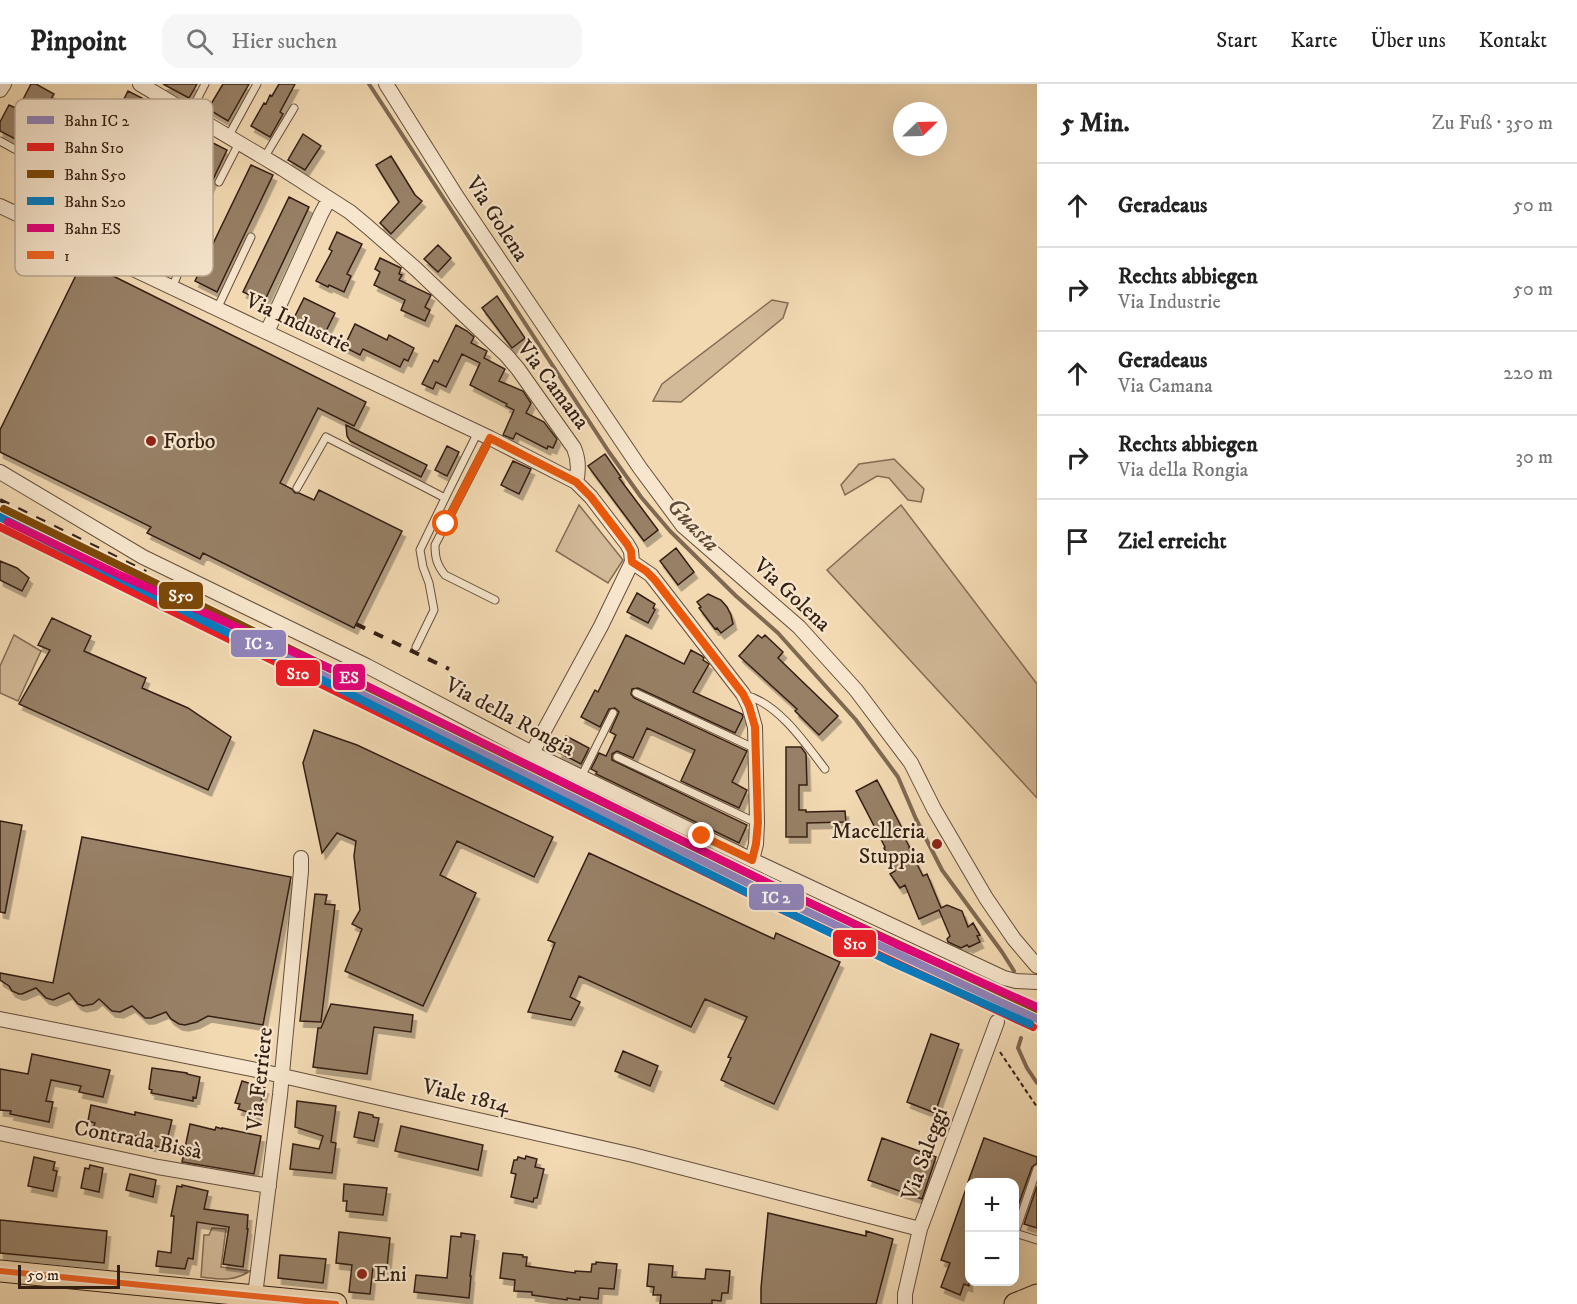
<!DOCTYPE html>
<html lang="de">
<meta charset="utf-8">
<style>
body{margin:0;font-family:"IM FELL DW Pica",serif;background:#f6f6f6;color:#222}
.controls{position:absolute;right:18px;bottom:18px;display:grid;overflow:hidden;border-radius:12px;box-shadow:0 6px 24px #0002}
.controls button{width:54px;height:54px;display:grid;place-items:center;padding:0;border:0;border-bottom:2px solid #e0e0e0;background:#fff;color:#222;font:30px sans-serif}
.compass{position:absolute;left:893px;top:18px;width:54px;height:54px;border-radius:50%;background:#fff;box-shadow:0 6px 24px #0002;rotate:67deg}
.scale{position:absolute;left:18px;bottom:15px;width:102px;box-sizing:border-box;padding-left:6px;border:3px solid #341f13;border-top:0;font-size:16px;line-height:21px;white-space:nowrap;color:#341f13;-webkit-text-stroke:4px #f7e6cd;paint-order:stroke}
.stop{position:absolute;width:18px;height:18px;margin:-14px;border:4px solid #ea580c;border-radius:50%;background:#fff}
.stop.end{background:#ea580c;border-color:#fff;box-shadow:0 2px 6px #0008}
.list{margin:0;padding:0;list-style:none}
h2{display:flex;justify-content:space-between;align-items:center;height:78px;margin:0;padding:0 24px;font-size:26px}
h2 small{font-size:20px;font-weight:400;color:#767676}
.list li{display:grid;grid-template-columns:39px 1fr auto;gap:18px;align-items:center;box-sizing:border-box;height:84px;padding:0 24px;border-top:2px solid #e0e0e0}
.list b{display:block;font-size:22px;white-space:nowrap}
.list p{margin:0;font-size:20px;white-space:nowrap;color:#767676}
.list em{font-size:20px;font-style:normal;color:#767676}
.icon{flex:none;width:33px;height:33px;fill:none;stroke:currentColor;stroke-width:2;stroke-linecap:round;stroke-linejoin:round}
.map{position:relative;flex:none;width:1037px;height:1220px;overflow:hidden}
header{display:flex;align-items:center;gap:36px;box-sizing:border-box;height:84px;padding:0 30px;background:#fff;border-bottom:2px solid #e0e0e0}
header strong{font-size:28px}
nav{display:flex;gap:33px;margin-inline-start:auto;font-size:21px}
.search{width:420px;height:54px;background:#f6f6f6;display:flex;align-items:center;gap:15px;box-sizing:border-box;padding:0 21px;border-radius:18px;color:#767676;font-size:22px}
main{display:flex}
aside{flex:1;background:#fff}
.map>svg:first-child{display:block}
.green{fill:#d2b997;stroke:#836c55;stroke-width:1.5}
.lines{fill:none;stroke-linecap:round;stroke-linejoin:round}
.stream{stroke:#7f6952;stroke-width:4}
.building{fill:#978066;stroke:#341f13;stroke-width:1.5;filter:url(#shadow)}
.street-tunnel{stroke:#ccb492;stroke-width:14;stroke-dasharray:14 7;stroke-linecap:butt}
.lane-casing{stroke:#644e3b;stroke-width:9}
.street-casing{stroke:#644e3b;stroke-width:16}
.primary-casing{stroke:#341f13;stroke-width:23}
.path{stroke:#341f13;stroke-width:2;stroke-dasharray:4.5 3;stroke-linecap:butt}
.lane{stroke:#f7e6cd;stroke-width:7}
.street{stroke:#f7e6cd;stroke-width:14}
.primary{stroke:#f2d9b2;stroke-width:21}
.rail{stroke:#341f13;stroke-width:4;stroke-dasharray:10 10;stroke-linecap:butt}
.bus-1-casing{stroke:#f7e6cd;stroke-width:10}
.bus-1{stroke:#f26522;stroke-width:6}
.rail-1-casing{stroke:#f7e6cd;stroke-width:12}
.rail-2-casing{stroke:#f7e6cd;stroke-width:12}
.rail-3-casing{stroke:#f7e6cd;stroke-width:12}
.rail-4-casing{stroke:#f7e6cd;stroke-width:12}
.rail-5-casing{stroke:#f7e6cd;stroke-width:12}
.rail-1{stroke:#9084bd;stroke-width:8}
.rail-2{stroke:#ed1c24;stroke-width:8}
.rail-3{stroke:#7d4808;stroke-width:8}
.rail-4{stroke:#007dc6;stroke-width:8}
.rail-5{stroke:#e5007d;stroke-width:8}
.route{stroke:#ea580c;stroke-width:8}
.poi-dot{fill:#8f2418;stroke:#f7e6cd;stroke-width:2}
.labels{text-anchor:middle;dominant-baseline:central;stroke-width:4.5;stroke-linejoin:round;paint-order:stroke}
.street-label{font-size:22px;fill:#341f13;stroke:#f7e6cd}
.poi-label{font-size:22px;fill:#341f13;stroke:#f7e6cd;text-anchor:start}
.water-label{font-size:24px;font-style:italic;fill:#604a38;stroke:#f7e6cd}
.key{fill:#f7e6cd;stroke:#bcaa95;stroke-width:1.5}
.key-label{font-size:16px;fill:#341f13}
.line-badge{stroke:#f7e6cd;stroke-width:2}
.badge-label{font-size:16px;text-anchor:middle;font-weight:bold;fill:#fff}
</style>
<header>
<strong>Pinpoint</strong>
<div class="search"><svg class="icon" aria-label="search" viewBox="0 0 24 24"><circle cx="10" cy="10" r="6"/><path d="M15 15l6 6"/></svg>Hier suchen</div>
<nav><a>Start</a><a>Karte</a><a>Über uns</a><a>Kontakt</a></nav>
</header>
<main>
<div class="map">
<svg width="1037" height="1220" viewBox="0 0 1037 1220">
<defs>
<filter id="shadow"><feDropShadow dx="3.5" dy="6" stdDeviation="0" flood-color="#0004"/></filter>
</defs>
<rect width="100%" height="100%" fill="#f2d9b2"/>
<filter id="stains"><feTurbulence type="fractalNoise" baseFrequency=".00333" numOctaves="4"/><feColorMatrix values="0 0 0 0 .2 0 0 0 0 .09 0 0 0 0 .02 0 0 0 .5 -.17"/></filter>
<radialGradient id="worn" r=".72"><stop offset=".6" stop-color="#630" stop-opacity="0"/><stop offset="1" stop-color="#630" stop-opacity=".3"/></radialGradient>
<path class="green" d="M 772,216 L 788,219 L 783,234 L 681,318 L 653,317 L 662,300 Z
M 894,375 L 924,405 L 921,418 L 908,416 L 889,394 L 877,392 L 845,411 L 841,401 L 859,380 Z
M 579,421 L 623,476 L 608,499 L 556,467 Z
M 901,421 L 1037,600 L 1037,714 L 827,486 Z
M 14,551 L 41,567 L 18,617 L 0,609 L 0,582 Z
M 212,1144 L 226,1145 L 221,1183 L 250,1187 C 233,1198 220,1195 201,1193 L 204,1151 L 209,1151 Z"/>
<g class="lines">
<path class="stream" d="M 369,0 L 609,368 L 641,413 L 670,447 L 736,512 L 778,549 L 856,636 L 898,693 L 916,735 L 942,786 L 1002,868 L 1014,887
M 1021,954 L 1018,964 L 1027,984 L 1037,999"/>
</g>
<path class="building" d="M 31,0 L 36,0 L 54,10 L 47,22 L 53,26 L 47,40 L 102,69 L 118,40 L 113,37 L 128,7 L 142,14 L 134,29 L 136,30 L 131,39 L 153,51 L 165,27 L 184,38 L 154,96 L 158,98 L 146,122 L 0,47 L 0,38 L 9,21 L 18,25 Z
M 163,0 L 197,0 L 189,14 Z
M 223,0 L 249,0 L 228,37 L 208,25 Z
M 279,0 L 295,0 L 280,28 L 283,30 L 270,53 L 251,42 L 264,19 L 266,20 L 270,11 L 272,12 Z
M 303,50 L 321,62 L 305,86 L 288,76 Z
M 207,56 L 227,66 L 170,186 L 148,175 L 188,90 L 190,91 Z
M 391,72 L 415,111 L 422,117 L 391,150 L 380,139 L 399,118 L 376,81 Z
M 251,81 L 273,91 L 217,208 L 195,197 Z
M 289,113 L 309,123 L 264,218 L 243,208 Z
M 337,148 L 362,160 L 347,190 L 351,192 L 344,208 L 329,201 L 328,203 L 316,197 L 332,167 L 329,165 Z
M 438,161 L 451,174 L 438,188 L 424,175 Z
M 380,174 L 401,184 L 399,190 L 402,191 L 399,196 L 431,211 L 425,223 L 430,226 L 425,237 L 401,226 L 405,216 L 374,201 L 380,188 L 375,185 Z
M 83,177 L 366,318 L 354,342 L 318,324 L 280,399 L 292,405 L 295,409 L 299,409 L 314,416 L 319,406 L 402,447 L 354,544 L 203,469 L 200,475 L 147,449 L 151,443 L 0,368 L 0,346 Z
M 497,212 L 525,254 L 512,264 L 482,224 Z
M 304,214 L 335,229 L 325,249 L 294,234 Z
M 355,240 L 387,256 L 389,251 L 414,264 L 408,277 L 404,275 L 400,283 L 363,265 L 360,271 L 344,263 Z
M 456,241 L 467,247 L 474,253 L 471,259 L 487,267 L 484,274 L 505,285 L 499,297 L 523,307 L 531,319 L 526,329 L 544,338 L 557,355 L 553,364 L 548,362 L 547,365 L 516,349 L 513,355 L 503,351 L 514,326 L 506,322 L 507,320 L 470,301 L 480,279 L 462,270 L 446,303 L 436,298 L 433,305 L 422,300 L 434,276 L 438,278 Z
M 346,341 L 427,381 L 421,393 L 350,357 L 347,352 Z
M 447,362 L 459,368 L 447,392 L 435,386 Z
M 605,370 L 621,393 L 619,394 L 658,446 L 644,457 L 588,382 Z
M 513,377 L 531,385 L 519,410 L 501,401 Z
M 676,464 L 694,488 L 678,501 L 660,477 Z
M 0,477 L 17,484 L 29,494 L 22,507 L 0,496 Z
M 637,509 L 655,520 L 653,524 L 655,526 L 648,539 L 627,528 Z
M 708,510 L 721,516 L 727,523 L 731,531 L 733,540 L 721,549 L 717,544 L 715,545 L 699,524 L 701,523 L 697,518 Z
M 52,534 L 91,552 L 84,567 L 146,594 L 142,604 L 188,624 L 231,653 L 208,706 L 19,620 L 50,566 L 38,561 Z
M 626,551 L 684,580 L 691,566 L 702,572 L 704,574 L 703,576 L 709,580 L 693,608 L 742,630 L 743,633 L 735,649 L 638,604 L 632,605 L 631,610 L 634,614 L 747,667 L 732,698 L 747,706 L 739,724 L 681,697 L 695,666 L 647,644 L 633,674 L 617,667 L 612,670 L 612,676 L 747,741 L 739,759 L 596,690 L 597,688 L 591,685 L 599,669 L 606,672 L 616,651 L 610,648 L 619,628 L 615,624 L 609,625 L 600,643 L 581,633 L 595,606 L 598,608 Z
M 758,551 L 762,554 L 765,551 L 783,568 L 778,574 L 838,632 L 819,651 L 795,627 L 797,625 L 739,572 Z
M 314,646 L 357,661 L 553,753 L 534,793 L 457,757 L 440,791 L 476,809 L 423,922 L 345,887 L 362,845 L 352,840 L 360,826 L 354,772 L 356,757 L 337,749 L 322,769 L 303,679 Z
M 566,652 L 589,664 L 581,680 L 558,668 Z
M 786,663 L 801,663 L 806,670 L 807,701 L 799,701 L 799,726 L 806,726 L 806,728 L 845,727 L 846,738 L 807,739 L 807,753 L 786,753 Z
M 877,696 L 902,744 L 900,745 L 910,764 L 909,764 L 923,792 L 927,790 L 941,824 L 947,821 L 962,827 L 968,843 L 973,839 L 980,851 L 977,852 L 980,858 L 969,863 L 967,861 L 961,864 L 948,858 L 947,855 L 950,852 L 939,826 L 919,835 L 905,801 L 900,804 L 890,790 L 895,787 L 889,775 L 890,774 L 884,764 L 885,763 L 856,707 Z
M 0,737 L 22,741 L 5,829 L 0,828 Z
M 82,753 L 291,793 L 263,941 L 208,932 L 197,938 L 185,941 L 179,940 L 171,935 L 166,928 L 151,934 L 145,934 L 132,922 L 120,928 L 112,927 L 99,915 L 93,920 L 83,922 L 78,920 L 69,909 L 53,916 L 46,914 L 36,904 L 22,910 L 19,910 L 12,907 L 9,902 L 0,896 L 0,889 L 53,899 Z
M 589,769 L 774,855 L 776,849 L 840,878 L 774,1020 L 721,996 L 731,974 L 728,973 L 747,933 L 705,915 L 691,943 L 579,892 L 570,913 L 580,918 L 571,936 L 528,928 L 555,859 L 548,856 Z
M 315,810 L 327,811 L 325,820 L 335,821 L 321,938 L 300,937 Z
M 331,920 L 413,931 L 411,948 L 374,943 L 367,990 L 313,983 L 318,944 L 321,944 Z
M 931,950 L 959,960 L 935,1029 L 907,1018 Z
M 623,967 L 658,982 L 650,1002 L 615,987 Z
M 32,970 L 110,986 L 103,1013 L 79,1008 L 81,1002 L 51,996 L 46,1017 L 53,1018 L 49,1038 L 10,1030 L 11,1027 L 0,1026 L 0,985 L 28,990 Z
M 152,984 L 187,989 L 187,990 L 200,993 L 196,1014 L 193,1013 L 193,1017 L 151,1009 L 152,1006 L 149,1005 Z
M 242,997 L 265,1004 L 257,1031 L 238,1025 L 240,1020 L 235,1019 Z
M 297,1017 L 336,1022 L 331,1058 L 336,1059 L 332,1089 L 290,1085 L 293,1060 L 319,1065 L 323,1052 L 295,1043 Z
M 91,1021 L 135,1031 L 135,1028 L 172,1036 L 165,1064 L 145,1060 L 146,1054 L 117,1048 L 117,1050 L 93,1045 L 95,1039 L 88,1037 Z
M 359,1028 L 373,1031 L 373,1033 L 379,1034 L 374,1057 L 354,1053 Z
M 190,1040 L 215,1046 L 216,1043 L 222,1045 L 222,1044 L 261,1052 L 254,1090 L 182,1078 Z
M 401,1042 L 483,1061 L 478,1086 L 395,1067 Z
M 882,1054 L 936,1073 L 922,1115 L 868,1096 Z
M 984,1054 L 1037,1073 L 1037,1079 L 1032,1083 L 1014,1133 L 1014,1098 L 968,1098 Z
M 526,1072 L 537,1075 L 535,1083 L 544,1085 L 537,1114 L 534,1114 L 533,1118 L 511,1113 L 516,1090 L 511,1089 L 514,1076 L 517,1076 L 518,1073 L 525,1075 Z
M 34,1073 L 55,1078 L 53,1086 L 57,1087 L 53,1107 L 28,1102 Z
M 90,1081 L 103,1084 L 99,1108 L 81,1104 L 85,1084 L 89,1085 Z
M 130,1090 L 156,1096 L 153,1113 L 126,1106 Z
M 968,1099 L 969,1100 L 969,1202 L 964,1200 L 960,1211 L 941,1203 L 950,1179 L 941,1176 Z
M 344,1100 L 387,1104 L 383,1131 L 346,1127 L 347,1117 L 343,1117 Z
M 182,1101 L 208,1107 L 204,1125 L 248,1131 L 247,1145 L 248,1145 L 243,1183 L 223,1180 L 229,1143 L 197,1138 L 193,1175 L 188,1174 L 185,1185 L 156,1182 L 158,1167 L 171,1169 L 174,1132 L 171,1132 L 177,1102 L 182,1103 Z
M 1037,1102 L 1037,1144 L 1024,1140 Z
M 768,1129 L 866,1152 L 866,1147 L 893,1155 L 876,1220 L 761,1220 L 761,1204 Z
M 0,1136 L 107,1147 L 104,1179 L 0,1169 Z
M 339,1148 L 390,1154 L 387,1184 L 373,1183 L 370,1210 L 349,1208 L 352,1181 L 336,1179 Z
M 461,1149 L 475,1151 L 470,1192 L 471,1192 L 469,1214 L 414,1208 L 416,1191 L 447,1194 L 451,1152 L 461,1153 Z
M 503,1169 L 523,1171 L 523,1173 L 527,1173 L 526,1182 L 575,1189 L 575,1187 L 591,1188 L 592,1180 L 596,1180 L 596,1178 L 617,1180 L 614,1205 L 599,1204 L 598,1215 L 580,1213 L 580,1216 L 567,1214 L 567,1216 L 532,1211 L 532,1208 L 514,1207 L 515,1196 L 500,1194 Z
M 280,1171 L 326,1175 L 323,1199 L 278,1194 Z
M 649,1180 L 673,1182 L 672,1193 L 705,1195 L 706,1185 L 730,1187 L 728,1209 L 722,1209 L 721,1217 L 712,1216 L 712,1220 L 660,1220 L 661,1211 L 653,1211 L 654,1203 L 647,1202 Z"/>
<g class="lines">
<path class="street-tunnel" d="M 997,938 L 1010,901"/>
<g class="lane-casing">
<path id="lane" d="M 190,29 L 205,0
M 228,53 L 257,0
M 0,57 L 109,117
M 178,62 L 194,31
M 264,74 L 294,24
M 219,98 L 239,59
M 172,204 L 189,163
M 217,225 L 251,153
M 490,354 L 435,461 C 435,474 437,481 445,491 L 495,516
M 297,404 L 326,353 L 420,401 L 445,414
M 416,563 L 434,526 L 429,499 L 423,483 L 420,466 L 448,408 L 478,348
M 636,609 L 756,665
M 745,611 C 778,619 805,659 825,685
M 617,673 L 757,739
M 581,693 L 613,629
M 1037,1085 L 1015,1149 L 1037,1156"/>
</g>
<g class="street-casing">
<path id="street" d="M 140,0 L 283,85 L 350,128 L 368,143 L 416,185 L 507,272 L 518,285 L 574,364 C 579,376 579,386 576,398
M 386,0 L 457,113 L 640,384 L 683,442 L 799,543 L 856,606 L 911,679 L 934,725 L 986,814 L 1014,855 L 1037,882
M 0,6 L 4,0
M 0,122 L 490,354 L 576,398 L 591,413 L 627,460 L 631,467 L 632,478 L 601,542 L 532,669
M 267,248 L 321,130 L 329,115
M 0,388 L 143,473 L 367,582 L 532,669 L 752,776 L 1004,894 L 1016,897 L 1037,898
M 632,478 L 651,491 L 743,610 L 749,622 L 755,643 L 757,739 L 756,760 L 752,776
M 0,935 L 256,986 L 633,1071 L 920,1145
M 0,1049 L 158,1083 L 269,1102
M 254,1219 L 280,1011 L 301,787 L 301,774
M 905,1220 L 905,1210 L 920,1145 L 997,938"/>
</g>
<g class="primary-casing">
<path id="primary" d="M 0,1187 L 336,1220
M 1015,1220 L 1037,1211"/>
</g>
<path class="path" d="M 1000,968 L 1037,1023"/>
<use href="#lane" class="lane"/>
<use href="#street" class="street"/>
<use href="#primary" class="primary"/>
<path class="rail" d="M 0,416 L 146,488
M 356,540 L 449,585"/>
<g class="bus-1-casing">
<path id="bus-1" d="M 0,1187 L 336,1220"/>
</g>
<use href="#bus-1" class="bus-1"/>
<g class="rail-1-casing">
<path id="rail-1" d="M 0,433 L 776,813 L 1037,935"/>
</g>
<g class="rail-2-casing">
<path id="rail-2" d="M 0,443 L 772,821 L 1033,943"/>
</g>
<g class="rail-3-casing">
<path id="rail-3" d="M 4,425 L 780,805 L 1037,925"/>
</g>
<g class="rail-4-casing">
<path id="rail-4" d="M 0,433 L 202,536 L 754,812 L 889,877 L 1030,940"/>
</g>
<g class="rail-5-casing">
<path id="rail-5" d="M 8,438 L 122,492 L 347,592 L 766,798 L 896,860 L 1037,923"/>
</g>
<use href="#rail-1" class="rail-1"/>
<use href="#rail-2" class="rail-2"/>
<use href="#rail-3" class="rail-3"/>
<use href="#rail-4" class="rail-4"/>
<use href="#rail-5" class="rail-5"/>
</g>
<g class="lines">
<path class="route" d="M 446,440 L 490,354 L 576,398 L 591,413 L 627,460 L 631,467 L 632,478 L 646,487 L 655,496 L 743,610 L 749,622 L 755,643 L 758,739 L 756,760 L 752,776 L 702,752"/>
</g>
<g class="poi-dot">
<circle cx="151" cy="357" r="6"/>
<circle cx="937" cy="760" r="6"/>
<circle cx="362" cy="1190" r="6"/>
</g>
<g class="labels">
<g class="street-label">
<text transform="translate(497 135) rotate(57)">Via Golena</text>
<text transform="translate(298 239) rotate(25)">Via Industrie</text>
<text transform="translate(553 301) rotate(53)">Via Camana</text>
<text transform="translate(792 511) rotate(43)">Via Golena</text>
<text transform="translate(510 633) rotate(28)">Via della Rongia</text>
<text transform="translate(260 995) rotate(-84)">Via Ferriere</text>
<text transform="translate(466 1012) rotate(13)">Viale 1814</text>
<text transform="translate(138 1056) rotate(11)">Contrada Bissà</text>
<text transform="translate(925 1070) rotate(-70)">Via Saleggi</text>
</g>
<g class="poi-label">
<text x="163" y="357">Forbo</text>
<text x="925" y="747" text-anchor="end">Macelleria<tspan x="925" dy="25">Stuppia</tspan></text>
<text x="374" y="1190">Eni</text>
</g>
<g class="water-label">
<text transform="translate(693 441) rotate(46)">Guasta</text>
</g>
</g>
<rect x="15" y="15" width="198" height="177" rx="9" class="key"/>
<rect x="27" y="32" width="27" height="8" fill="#9084bd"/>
<rect x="27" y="59" width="27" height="8" fill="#ed1c24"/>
<rect x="27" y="86" width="27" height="8" fill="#7d4808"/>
<rect x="27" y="113" width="27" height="8" fill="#007dc6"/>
<rect x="27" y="140" width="27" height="8" fill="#e5007d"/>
<rect x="27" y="167" width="27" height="8" fill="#f26522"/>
<g class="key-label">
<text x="64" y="42">Bahn IC 2</text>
<text x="64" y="69">Bahn S10</text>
<text x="64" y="96">Bahn S50</text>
<text x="64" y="123">Bahn S20</text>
<text x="64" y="150">Bahn ES</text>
<text x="64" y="177">1</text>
</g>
<g class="line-badge">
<rect x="158" y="497" width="46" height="29" rx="6" fill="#7d4808"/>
<rect x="230" y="545" width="57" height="29" rx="6" fill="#9084bd"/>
<rect x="275" y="575" width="46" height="28" rx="6" fill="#ed1c24"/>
<rect x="332" y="579" width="34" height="28" rx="6" fill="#e5007d"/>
<rect x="748" y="799" width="57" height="28" rx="6" fill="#9084bd"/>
<rect x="832" y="845" width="45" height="29" rx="6" fill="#ed1c24"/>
</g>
<g class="badge-label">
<text x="181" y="517">S50</text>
<text x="259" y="565">IC 2</text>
<text x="298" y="595">S10</text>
<text x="349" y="599">ES</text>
<text x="776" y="819">IC 2</text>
<text x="855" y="865">S10</text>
</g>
<rect width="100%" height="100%" filter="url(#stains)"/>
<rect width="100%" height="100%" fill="url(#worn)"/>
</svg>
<div class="controls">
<button>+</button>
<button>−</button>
</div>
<svg class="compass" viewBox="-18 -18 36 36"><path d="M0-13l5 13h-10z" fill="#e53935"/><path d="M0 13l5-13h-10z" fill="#767676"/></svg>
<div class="scale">50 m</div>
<div class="stop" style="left:446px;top:440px"></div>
<div class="stop end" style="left:702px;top:752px"></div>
</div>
<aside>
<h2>5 Min.<small>Zu Fuß · 350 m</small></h2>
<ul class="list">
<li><svg class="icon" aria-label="ahead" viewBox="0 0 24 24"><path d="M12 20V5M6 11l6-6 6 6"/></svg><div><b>Geradeaus</b></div><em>50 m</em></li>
<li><svg class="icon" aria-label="right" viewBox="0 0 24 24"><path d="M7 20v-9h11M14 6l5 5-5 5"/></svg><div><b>Rechts abbiegen</b><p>Via Industrie</p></div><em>50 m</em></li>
<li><svg class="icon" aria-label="ahead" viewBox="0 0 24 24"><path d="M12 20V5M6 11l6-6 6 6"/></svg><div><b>Geradeaus</b><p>Via Camana</p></div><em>220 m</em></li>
<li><svg class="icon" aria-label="right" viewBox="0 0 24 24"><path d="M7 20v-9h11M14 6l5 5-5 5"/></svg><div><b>Rechts abbiegen</b><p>Via della Rongia</p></div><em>30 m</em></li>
<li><svg class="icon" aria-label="arrive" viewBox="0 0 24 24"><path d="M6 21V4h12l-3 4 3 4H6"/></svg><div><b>Ziel erreicht</b></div></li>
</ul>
</aside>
</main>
